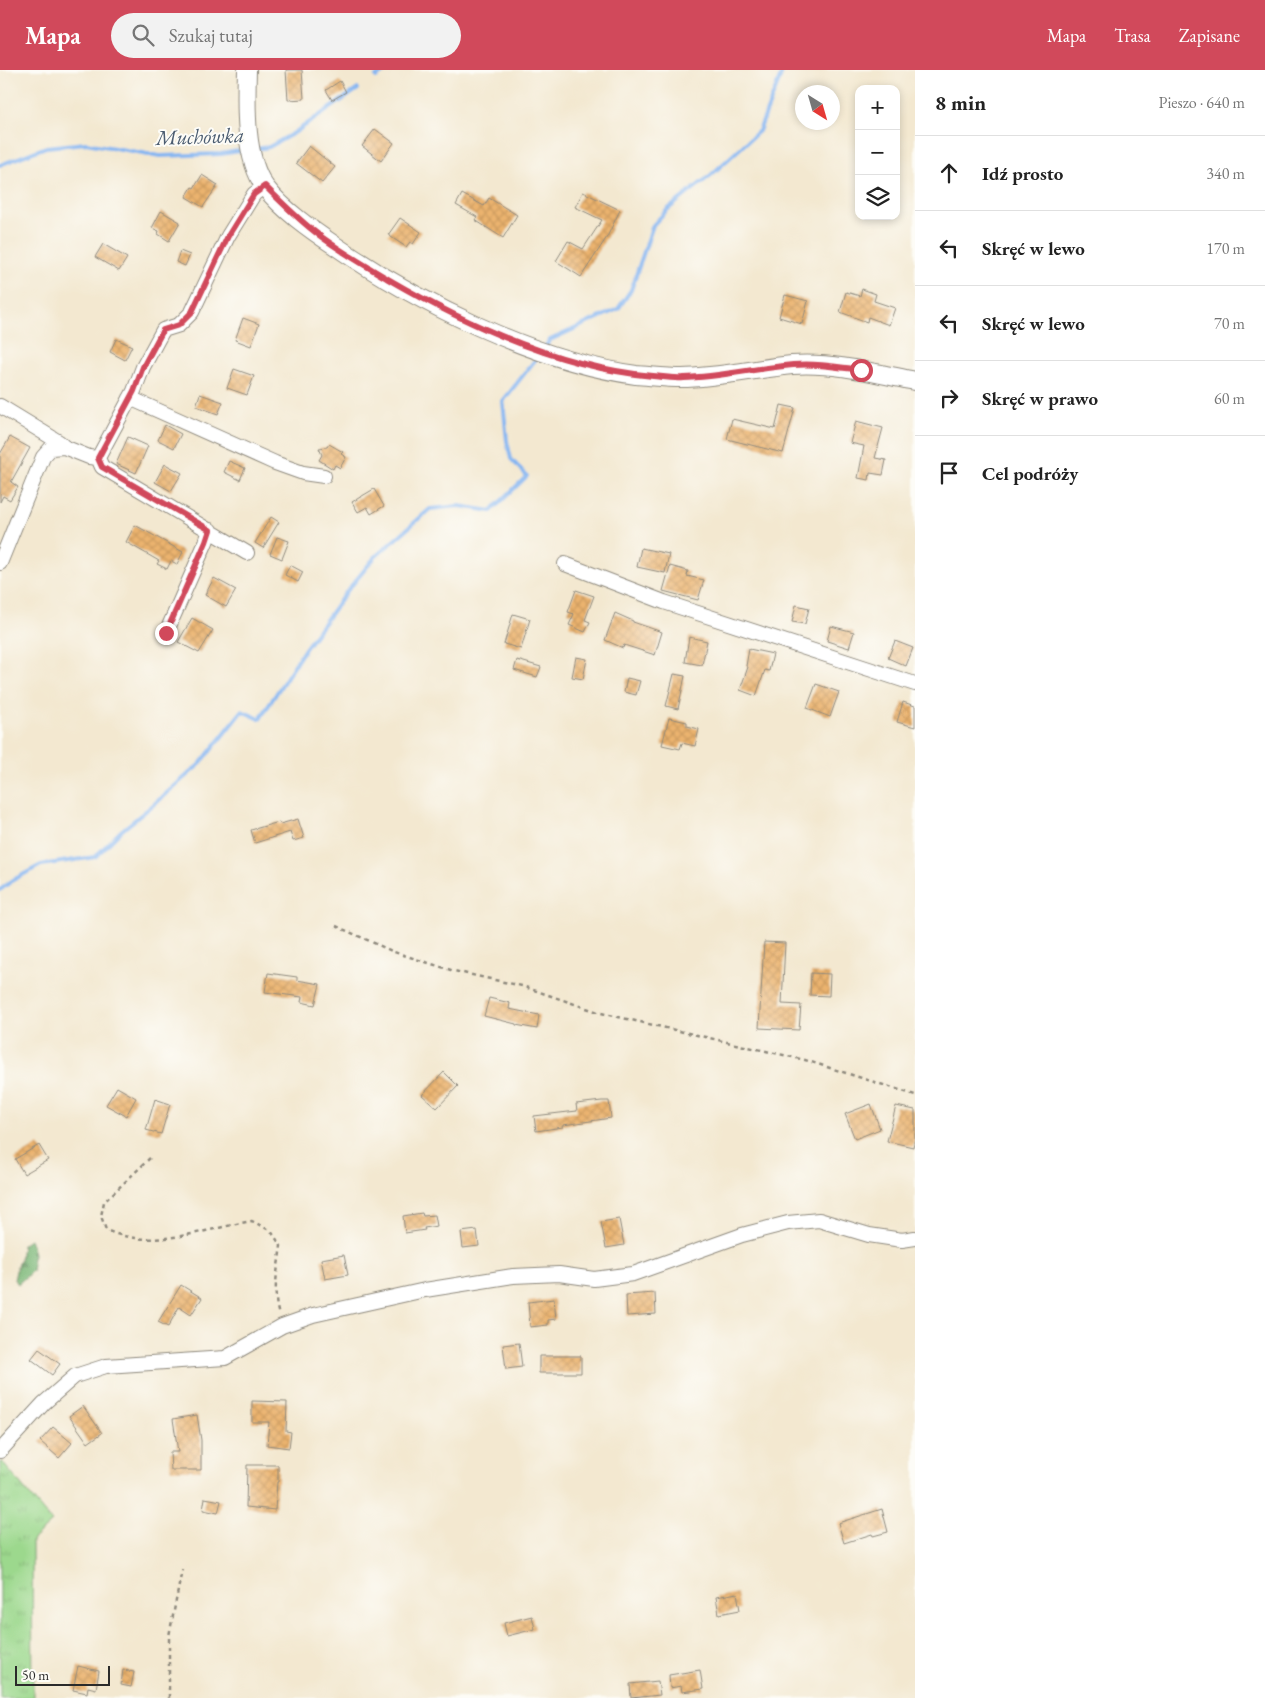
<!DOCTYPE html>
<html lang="pl">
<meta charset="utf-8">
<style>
body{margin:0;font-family:"EB Garamond",serif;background:#f2f2f2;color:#222}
.controls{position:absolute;right:15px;top:15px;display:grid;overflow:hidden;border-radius:10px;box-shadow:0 2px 8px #0003}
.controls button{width:45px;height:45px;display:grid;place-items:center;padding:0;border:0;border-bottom:1px solid #e0e0e0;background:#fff;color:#222;font:25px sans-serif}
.compass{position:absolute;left:795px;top:15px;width:45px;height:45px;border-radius:50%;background:#fff;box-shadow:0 2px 8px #0003;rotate:143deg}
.scale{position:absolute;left:15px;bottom:12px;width:95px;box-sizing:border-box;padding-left:5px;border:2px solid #2b2b2b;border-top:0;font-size:14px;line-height:18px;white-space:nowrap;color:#2b2b2b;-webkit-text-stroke:4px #fdfcf7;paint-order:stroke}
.stop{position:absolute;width:15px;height:15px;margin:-11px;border:4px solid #d1495b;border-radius:50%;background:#fff}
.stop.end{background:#d1495b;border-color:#fff;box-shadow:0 1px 5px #0008}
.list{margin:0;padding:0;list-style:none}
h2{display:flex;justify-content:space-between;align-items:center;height:65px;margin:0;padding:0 20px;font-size:21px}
h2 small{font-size:16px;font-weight:400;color:#767676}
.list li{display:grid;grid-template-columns:32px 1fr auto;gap:15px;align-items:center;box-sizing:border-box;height:75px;padding:0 20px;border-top:1px solid #e0e0e0}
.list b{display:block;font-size:19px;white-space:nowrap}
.list em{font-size:16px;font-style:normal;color:#767676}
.icon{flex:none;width:28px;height:28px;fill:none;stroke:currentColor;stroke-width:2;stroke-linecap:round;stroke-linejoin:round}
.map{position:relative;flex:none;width:915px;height:1628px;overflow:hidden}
header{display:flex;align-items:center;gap:30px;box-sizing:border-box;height:70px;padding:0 25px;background:#d1495b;color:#fff}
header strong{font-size:24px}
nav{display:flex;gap:28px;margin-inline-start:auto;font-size:18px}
.search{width:350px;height:45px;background:#f2f2f2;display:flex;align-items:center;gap:12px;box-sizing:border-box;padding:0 18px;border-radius:28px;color:#767676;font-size:19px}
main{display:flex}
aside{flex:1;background:#fff}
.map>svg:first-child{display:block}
.grass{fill:url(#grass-tufts);stroke:#64825c}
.forest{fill:url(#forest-firs);stroke:#547252}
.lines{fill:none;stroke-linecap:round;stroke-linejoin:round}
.stream{stroke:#86b6f1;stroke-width:4}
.building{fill:url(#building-cross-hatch)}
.minor-casing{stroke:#8f8a7e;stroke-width:16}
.major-casing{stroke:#8f8a7e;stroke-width:20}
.path{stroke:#8f8a7e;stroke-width:2.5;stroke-dasharray:4 4;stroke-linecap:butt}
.minor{stroke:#fff;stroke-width:14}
.major{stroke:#fff;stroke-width:18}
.route{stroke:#d1495b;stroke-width:6}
.labels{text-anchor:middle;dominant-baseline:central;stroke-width:4;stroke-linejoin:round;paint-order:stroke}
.water-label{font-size:21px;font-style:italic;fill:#4b5c70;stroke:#fdfcf7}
</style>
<header>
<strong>Mapa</strong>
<div class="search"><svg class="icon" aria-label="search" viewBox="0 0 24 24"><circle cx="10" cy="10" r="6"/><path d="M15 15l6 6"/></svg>Szukaj tutaj</div>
<nav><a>Mapa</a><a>Trasa</a><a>Zapisane</a></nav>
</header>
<main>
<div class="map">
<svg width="915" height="1628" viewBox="0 0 915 1628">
<defs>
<pattern id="grass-tufts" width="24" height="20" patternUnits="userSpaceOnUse" patternTransform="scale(1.25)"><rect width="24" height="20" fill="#9cd88d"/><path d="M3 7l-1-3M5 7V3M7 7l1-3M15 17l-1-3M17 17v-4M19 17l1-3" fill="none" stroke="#87ba7a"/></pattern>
<pattern id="forest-firs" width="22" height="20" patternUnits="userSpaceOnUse" patternTransform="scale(1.25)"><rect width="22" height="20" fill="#7db878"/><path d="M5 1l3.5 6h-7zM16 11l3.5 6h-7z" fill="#679663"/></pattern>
<pattern id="building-cross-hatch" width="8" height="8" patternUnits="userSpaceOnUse" patternTransform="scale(1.25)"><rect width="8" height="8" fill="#ebb36e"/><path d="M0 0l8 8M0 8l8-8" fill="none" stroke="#ca9a5f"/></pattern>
</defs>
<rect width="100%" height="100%" fill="#fdfcf7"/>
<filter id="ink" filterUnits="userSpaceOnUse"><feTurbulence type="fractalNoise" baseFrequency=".02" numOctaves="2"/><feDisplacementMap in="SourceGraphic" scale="10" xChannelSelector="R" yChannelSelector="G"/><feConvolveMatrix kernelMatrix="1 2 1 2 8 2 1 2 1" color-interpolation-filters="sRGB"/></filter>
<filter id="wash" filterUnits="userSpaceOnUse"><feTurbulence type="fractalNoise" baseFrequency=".0096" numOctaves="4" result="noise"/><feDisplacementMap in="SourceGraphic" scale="20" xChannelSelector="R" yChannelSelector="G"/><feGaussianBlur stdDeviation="1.12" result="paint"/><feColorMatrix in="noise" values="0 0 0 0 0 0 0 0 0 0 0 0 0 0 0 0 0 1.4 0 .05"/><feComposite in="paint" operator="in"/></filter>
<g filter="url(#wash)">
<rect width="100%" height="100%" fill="#f3e8d0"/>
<path class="grass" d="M 0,1392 L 2,1392 L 52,1452 L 32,1470 L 33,1628 L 0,1628 Z"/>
<path class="forest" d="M 30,1169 L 34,1184 L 32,1192 L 33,1194 L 32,1201 L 18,1214 L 14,1210 L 18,1192 L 20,1190 L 22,1175 Z"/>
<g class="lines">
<path class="stream" d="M 376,7 L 387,0
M 255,79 L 269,77 L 294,63 L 358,19
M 0,95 L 46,77 L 86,73 L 160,86 L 221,84 L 245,80
M 545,277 L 550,270 L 618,239 L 631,220 L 653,155 L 667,140 L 711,105 L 759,61 L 783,0
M 0,820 L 13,810 L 41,795 L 95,787 L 121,761 L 153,735 L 200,694 L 242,641 L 260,649 L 304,580 L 347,521 L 375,487 L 430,439 L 459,436 L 491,441 L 527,406 L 511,389 L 507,371 L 503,331 L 539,285"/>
</g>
<g id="blocks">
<path class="building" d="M 286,0 L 302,0 L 304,29 L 288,30 Z
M 340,11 L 346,22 L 332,30 L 326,20 Z
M 375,59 L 394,73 L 381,91 L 362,76 Z
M 309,76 L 335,97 L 322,113 L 296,93 Z
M 202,105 L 218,115 L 203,137 L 186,127 L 192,117 L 194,118 Z
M 583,122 L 620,140 L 607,167 L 581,207 L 556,191 L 568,171 L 583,179 L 602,150 L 575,137 Z
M 462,124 L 484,136 L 489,128 L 517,145 L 503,168 L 475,150 L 477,147 L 456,135 Z
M 161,141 L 180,152 L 169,171 L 158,164 L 159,161 L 152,158 Z
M 400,148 L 421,162 L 413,174 L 410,172 L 406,177 L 388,165 Z
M 103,174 L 127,188 L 119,201 L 95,187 Z
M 180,181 L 190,185 L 185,196 L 176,192 Z
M 862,219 L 876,224 L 874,231 L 895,238 L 889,255 L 868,247 L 867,252 L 840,242 L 846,222 L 860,226 Z
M 785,225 L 808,231 L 802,254 L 779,247 Z
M 243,248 L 259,254 L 251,276 L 235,270 Z
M 116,269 L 132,276 L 125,290 L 110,282 Z
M 234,299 L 254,306 L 247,325 L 227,318 Z
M 200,324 L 223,332 L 218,344 L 196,336 Z
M 781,335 L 795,338 L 783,383 L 727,369 L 732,349 L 775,359 Z
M 856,351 L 883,358 L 875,388 L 886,390 L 883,405 L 870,403 L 869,410 L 858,408 L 864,376 L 850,373 Z
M 165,355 L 181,364 L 174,378 L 158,370 Z
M 10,367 L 30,378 L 11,412 L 18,417 L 10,430 L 3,426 L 0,432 L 0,384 Z
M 128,367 L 148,376 L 136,403 L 116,394 Z
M 329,374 L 343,382 L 341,384 L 346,387 L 340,398 L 335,395 L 333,399 L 319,390 L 322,385 L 319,378 L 327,377 Z
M 229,391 L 245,398 L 240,410 L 224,402 Z
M 165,394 L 182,403 L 171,421 L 155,412 Z
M 374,419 L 384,436 L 371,444 L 367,437 L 358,442 L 352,432 Z
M 271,447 L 279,452 L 263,478 L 255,473 Z
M 135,455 L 183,482 L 177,494 L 171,491 L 167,499 L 157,494 L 159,491 L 126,472 Z
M 277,467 L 289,471 L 282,489 L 270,484 Z
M 641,478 L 669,484 L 665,503 L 637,497 Z
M 290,495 L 303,502 L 298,512 L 285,505 Z
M 670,496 L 688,501 L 687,506 L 704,510 L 698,530 L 663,521 Z
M 214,508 L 236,520 L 226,537 L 205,525 Z
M 576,520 L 594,526 L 585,550 L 590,552 L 585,562 L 569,555 L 574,544 L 568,542 Z
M 796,535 L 809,538 L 805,554 L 792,552 Z
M 615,543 L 633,551 L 633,552 L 662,562 L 655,585 L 624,575 L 623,578 L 605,570 Z
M 513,544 L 530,549 L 521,579 L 504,574 Z
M 192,548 L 213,560 L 199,583 L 178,572 Z
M 831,556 L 854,562 L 849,578 L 827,571 Z
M 689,567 L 707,571 L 702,595 L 685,592 Z
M 895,571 L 913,578 L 906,596 L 888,588 Z
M 749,579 L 773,584 L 769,601 L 765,600 L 756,626 L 740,620 L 748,597 L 746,596 Z
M 576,587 L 587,589 L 583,609 L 572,607 Z
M 517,590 L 541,597 L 537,607 L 514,600 Z
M 674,604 L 685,606 L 678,639 L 666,636 Z
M 627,608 L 640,611 L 636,625 L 624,622 Z
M 816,614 L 839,622 L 830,647 L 807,638 Z
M 903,632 L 915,636 L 915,657 L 897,652 Z
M 669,648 L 687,652 L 687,656 L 699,659 L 695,676 L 682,673 L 680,679 L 662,675 Z
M 298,749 L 304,768 L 293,771 L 290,762 L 255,773 L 251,760 L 279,752 L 280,754 Z
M 764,872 L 785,873 L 782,934 L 801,935 L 799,960 L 759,958 Z
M 268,903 L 297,907 L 297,910 L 320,914 L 315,935 L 301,932 L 302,927 L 265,922 Z
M 811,903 L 830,904 L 829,926 L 810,925 Z
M 489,928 L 510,933 L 509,939 L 539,945 L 537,959 L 516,955 L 516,954 L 484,946 Z
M 444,1002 L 458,1016 L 437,1038 L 422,1025 Z
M 117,1017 L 136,1028 L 126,1046 L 106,1035 Z
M 155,1029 L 170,1034 L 161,1064 L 146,1060 Z
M 602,1031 L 609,1031 L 611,1048 L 563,1055 L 563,1057 L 536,1061 L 534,1046 L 577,1041 L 576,1034 Z
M 871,1034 L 880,1059 L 855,1069 L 845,1044 Z
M 896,1036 L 915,1040 L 915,1068 L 913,1077 L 887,1071 Z
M 39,1075 L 48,1090 L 24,1104 L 15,1089 Z
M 422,1143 L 423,1146 L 435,1145 L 437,1156 L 424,1158 L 425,1160 L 405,1163 L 403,1146 Z
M 619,1149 L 624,1175 L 606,1178 L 601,1152 Z
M 477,1160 L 479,1176 L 463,1178 L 461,1162 Z
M 344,1185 L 348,1205 L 325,1209 L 321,1189 Z
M 181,1215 L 202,1228 L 191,1245 L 179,1237 L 168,1257 L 158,1252 Z
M 655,1223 L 656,1244 L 627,1246 L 626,1225 Z
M 554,1229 L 556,1249 L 548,1250 L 548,1255 L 530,1257 L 528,1232 Z
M 519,1273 L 522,1297 L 506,1299 L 503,1275 Z
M 39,1279 L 60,1294 L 52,1305 L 31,1289 Z
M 539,1286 L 581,1286 L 581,1303 L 539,1303 Z
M 252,1331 L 287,1332 L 286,1361 L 291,1362 L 289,1378 L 267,1375 L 269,1352 L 252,1352 Z
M 83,1336 L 102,1363 L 88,1373 L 69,1346 Z
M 197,1345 L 201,1370 L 201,1400 L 171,1400 L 170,1382 L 178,1382 L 173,1349 Z
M 53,1357 L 72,1373 L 59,1388 L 40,1371 Z
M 247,1395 L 278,1395 L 278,1412 L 277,1412 L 275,1440 L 246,1437 Z
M 205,1428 L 221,1431 L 218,1443 L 203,1440 Z
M 882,1439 L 888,1462 L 873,1466 L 872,1464 L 844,1473 L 838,1453 Z
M 737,1523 L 740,1540 L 719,1544 L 716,1527 Z
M 532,1546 L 535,1559 L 507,1566 L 504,1553 Z
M 78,1596 L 99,1601 L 96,1619 L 88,1617 L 87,1623 L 73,1620 Z
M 123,1600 L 134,1602 L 131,1617 L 121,1615 Z
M 700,1600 L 703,1619 L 682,1622 L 681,1616 L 670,1618 L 669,1605 Z
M 658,1611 L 660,1625 L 631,1628 L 630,1614 Z"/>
</g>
</g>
<g filter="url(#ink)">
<use href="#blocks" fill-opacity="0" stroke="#8f8a7e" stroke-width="1"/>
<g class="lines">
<g class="minor-casing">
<path id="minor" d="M 130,328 L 275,393 L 303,403 L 324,406
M 0,336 L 59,372 L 64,377
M 98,388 L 134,321 L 143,297 L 163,260 L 179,255 L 192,242 L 228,166 L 254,124 L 265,116
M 98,388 L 102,397 L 247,483
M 0,493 L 43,387 L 51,378 L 64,377 L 89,387 L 98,388
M 565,494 L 664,532 L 915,614
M 166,563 L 206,472 L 210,460
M 0,1381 L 44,1333 L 75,1306 L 106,1296 L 225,1288 L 282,1256 L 313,1245 L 425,1220 L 513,1206 L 559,1204 L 594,1209 L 633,1204 L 742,1165 L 788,1153 L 819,1150 L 869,1165 L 902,1170 L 915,1168"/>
</g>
<g class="major-casing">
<path id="major" d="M 247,0 C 246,35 244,87 265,117 C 283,140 310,159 334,175 C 418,233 535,291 636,305 C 651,306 667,308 682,308 C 691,308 701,307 710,306 C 738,303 765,298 792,295 C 834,292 875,303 915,311"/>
</g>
<path class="path" d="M 336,856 L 394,882 L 454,901 L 522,916 L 601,943 L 805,990 L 915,1025
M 150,1088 L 104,1132 L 101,1146 L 106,1160 C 153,1181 204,1159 252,1151 L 271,1161 L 281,1176 C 278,1198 272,1223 279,1245
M 169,1628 L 169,1566 L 182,1500"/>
<use href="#minor" class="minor"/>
<use href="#major" class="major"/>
</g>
</g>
<g class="lines" filter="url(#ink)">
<path class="route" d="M 166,563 L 206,472 L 210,460 L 102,397 L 98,388 L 134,321 L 143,297 L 163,260 L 179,255 L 192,242 L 228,166 L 254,124 L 265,116 C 281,132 297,148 315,162 C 338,180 363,194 388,209 C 467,255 561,298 653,306 C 663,307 674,309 684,308 C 720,307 757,298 793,295 C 816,293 838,297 861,300"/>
</g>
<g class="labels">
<g class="water-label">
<text transform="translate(200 66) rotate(-2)">Muchówka</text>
</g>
</g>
</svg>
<div class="controls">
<button>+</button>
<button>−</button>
<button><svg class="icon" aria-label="layers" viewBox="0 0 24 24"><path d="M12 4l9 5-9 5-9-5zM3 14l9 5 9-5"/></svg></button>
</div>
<svg class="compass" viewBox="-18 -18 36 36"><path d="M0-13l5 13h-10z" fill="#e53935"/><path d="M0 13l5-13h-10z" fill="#767676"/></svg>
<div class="scale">50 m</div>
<div class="stop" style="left:861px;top:300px"></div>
<div class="stop end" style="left:166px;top:563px"></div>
</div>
<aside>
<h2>8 min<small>Pieszo · 640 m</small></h2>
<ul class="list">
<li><svg class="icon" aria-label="ahead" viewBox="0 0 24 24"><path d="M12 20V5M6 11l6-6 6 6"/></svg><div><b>Idź prosto</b></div><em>340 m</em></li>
<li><svg class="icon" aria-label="left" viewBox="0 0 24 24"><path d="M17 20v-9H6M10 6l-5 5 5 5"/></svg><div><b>Skręć w lewo</b></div><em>170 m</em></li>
<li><svg class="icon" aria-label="left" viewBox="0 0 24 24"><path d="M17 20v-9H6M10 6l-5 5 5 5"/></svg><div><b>Skręć w lewo</b></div><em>70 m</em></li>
<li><svg class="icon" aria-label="right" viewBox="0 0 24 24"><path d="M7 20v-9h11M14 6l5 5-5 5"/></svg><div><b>Skręć w prawo</b></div><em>60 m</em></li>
<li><svg class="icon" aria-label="arrive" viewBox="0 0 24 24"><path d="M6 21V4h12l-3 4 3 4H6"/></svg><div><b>Cel podróży</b></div></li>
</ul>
</aside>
</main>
